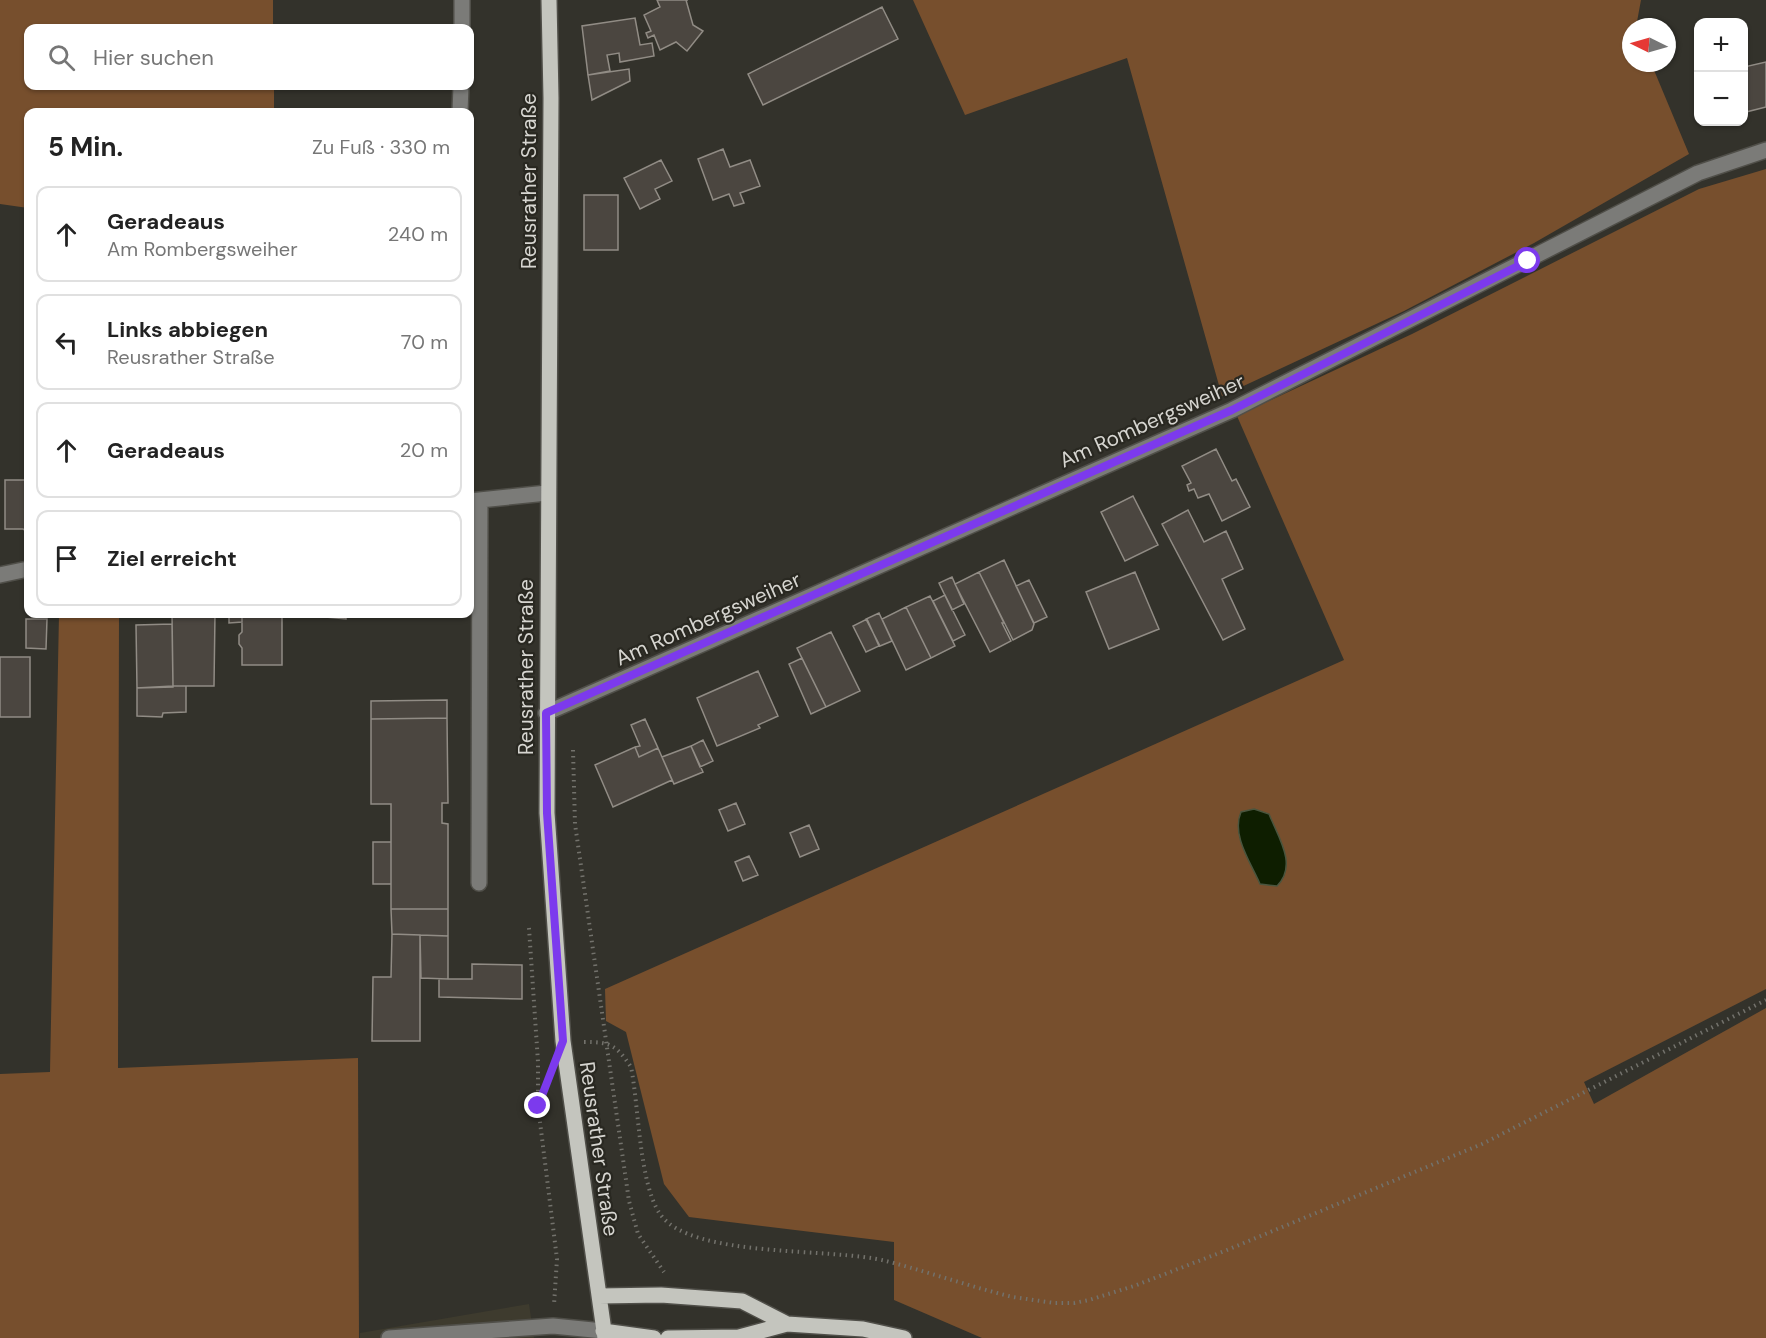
<!DOCTYPE html>
<html lang="de">
<meta charset="utf-8">
<style>
body{margin:0;font-family:"DM Sans",sans-serif;background:#f2f2f2;color:#222}
.controls{position:absolute;right:18px;top:18px;display:grid;overflow:hidden;border-radius:12px;box-shadow:0 2px 4px #0004}
.controls button{width:54px;height:54px;display:grid;place-items:center;padding:0;border:0;border-bottom:2px solid #e0e0e0;background:#fff;color:#222;font:30px sans-serif}
.compass{position:absolute;left:1622px;top:18px;width:54px;height:54px;border-radius:50%;background:#fff;box-shadow:0 2px 4px #0004;rotate:275deg}
.stop{position:absolute;width:18px;height:18px;margin:-14px;border:4px solid #7c3aed;border-radius:50%;background:#fff}
.stop.end{background:#7c3aed;border-color:#fff;box-shadow:0 2px 6px #0008}
.list{margin:0;padding:0;list-style:none}
h2{display:flex;justify-content:space-between;align-items:center;height:78px;margin:0;padding:0 24px;font-size:26px}
h2 small{font-size:20px;font-weight:400;color:#767676}
.list li{display:grid;grid-template-columns:39px 1fr auto;gap:18px;align-items:center;box-sizing:border-box;height:96px;margin:0 12px 12px;padding:0 12px;border:2px solid #e0e0e0;border-radius:12px}
.list b{display:block;font-size:22px;white-space:nowrap}
.list p{margin:0;font-size:20px;white-space:nowrap;color:#767676}
.list em{font-size:20px;font-style:normal;color:#767676}
.icon{flex:none;width:33px;height:33px;fill:none;stroke:currentColor;stroke-width:2;stroke-linecap:round;stroke-linejoin:round}
.map{position:relative;flex:none;width:1766px;height:1338px;overflow:hidden}
.search{position:absolute;background:#fff;box-shadow:0 2px 4px #0004;left:24px;top:24px;width:450px;height:66px;display:flex;align-items:center;gap:15px;box-sizing:border-box;padding:0 21px;border-radius:12px;color:#767676;font-size:22px}
.panel{position:absolute;background:#fff;box-shadow:0 2px 4px #0004;left:24px;top:108px;width:450px;height:510px;border-radius:12px}
.map>svg:first-child{display:block}
.built{fill:#3e3b2e}
.green{fill:#774f2d}
.water{fill:#0e1e00;stroke:#4a553e;stroke-width:1.5}
.building{fill:#4b4640;stroke:#918c85;stroke-width:1.5}
.lines{fill:none;stroke-linecap:round;stroke-linejoin:round}
.minor-casing{stroke:#504f49;stroke-width:18}
.major-casing{stroke:#504f49;stroke-width:18}
.path{stroke:#73726c;stroke-width:4;stroke-dasharray:1.5 4.5;stroke-linecap:butt}
.minor{stroke:#7b7b78;stroke-width:15}
.major{stroke:#c4c5be;stroke-width:15}
.route{stroke:#7c3aed;stroke-width:8}
.labels{text-anchor:middle;dominant-baseline:central;stroke-width:4.5;stroke-linejoin:round;paint-order:stroke}
.street-label{font-size:21px;fill:#d6d5d0;stroke:#292821}
</style>
<div class="map">
<svg width="1766" height="1338" viewBox="0 0 1766 1338">
<rect width="100%" height="100%" fill="#33322b"/>
<path class="built" d="M 529,1304 L 534,1338 L 360,1338 L 360,1333 Z"/>
<path class="green" d="M 0,0 L 273,0 L 273,28 L 28,28 L 28,86 L 274,86 L 274,112 L 28,112 L 28,208 L 0,204 Z
M 913,0 L 1641,0 L 1636,27 L 1631,27 L 1631,63 L 1651,63 L 1689,154 L 1534,243 L 1404,311 L 1222,396 L 1127,58 L 965,115 Z
M 1766,169 L 1766,989 L 1584,1082 L 1594,1104 L 1766,1008 L 1766,1338 L 982,1338 L 894,1300 L 894,1242 L 689,1217 L 664,1184 L 626,1032 L 606,1021 L 605,989 L 1344,660 L 1237,416 L 1412,334 L 1699,189 Z
M 59,614 L 119,614 L 118,1068 L 358,1058 L 359,1338 L 0,1338 L 0,1074 L 50,1072 Z"/>
<path class="water" d="M 1254,809 L 1269,814 C 1278,837 1298,865 1277,886 L 1260,884 C 1251,863 1231,835 1241,812 Z"/>
<path class="building" d="M 657,0 L 688,0 L 686,0 L 693,25 L 703,31 L 687,51 L 676,42 L 660,50 L 654,35 L 648,38 L 646,33 L 651,31 L 644,15 L 660,7 Z
M 882,7 L 898,39 L 763,105 L 748,74 Z
M 635,18 L 640,45 L 652,43 L 654,56 L 620,62 L 619,53 L 607,55 L 610,71 L 588,75 L 582,26 Z
M 1766,62 L 1766,107 L 1746,112 L 1744,104 L 1744,67 Z
M 629,69 L 630,81 L 592,100 L 588,75 Z
M 723,149 L 730,167 L 750,160 L 760,186 L 740,193 L 744,203 L 734,206 L 729,194 L 713,200 L 698,159 Z
M 661,160 L 672,181 L 655,189 L 660,199 L 640,209 L 624,178 Z
M 584,195 L 618,195 L 618,250 L 584,250 Z
M 1216,449 L 1232,481 L 1236,479 L 1250,507 L 1222,521 L 1209,494 L 1198,498 L 1194,489 L 1189,491 L 1187,485 L 1191,483 L 1182,466 Z
M 5,480 L 28,480 L 28,532 L 23,529 L 5,529 Z
M 1133,496 L 1158,545 L 1125,561 L 1101,512 Z
M 1188,510 L 1204,542 L 1226,531 L 1243,569 L 1222,579 L 1245,629 L 1223,640 L 1162,524 Z
M 1004,560 L 1034,624 L 1032,630 L 1013,640 L 979,572 Z
M 979,572 L 1004,623 L 1002,623 L 1011,641 L 990,652 L 955,584 Z
M 1135,572 L 1159,629 L 1109,649 L 1086,592 Z
M 952,577 L 964,604 L 952,610 L 939,583 Z
M 1029,580 L 1047,617 L 1034,623 L 1016,586 Z
M 945,595 L 965,635 L 953,641 L 933,601 Z
M 930,596 L 955,646 L 931,658 L 906,607 Z
M 906,607 L 931,658 L 906,670 L 882,619 Z
M 879,613 L 892,641 L 880,646 L 866,619 Z
M 172,614 L 215,614 L 214,686 L 173,686 Z
M 229,614 L 242,614 L 242,622 L 229,623 Z
M 242,614 L 282,614 L 282,665 L 242,665 L 242,648 L 239,644 L 239,635 L 242,632 Z
M 326,614 L 346,614 L 346,619 L 326,617 Z
M 26,619 L 47,619 L 46,649 L 26,648 Z
M 867,619 L 879,646 L 866,652 L 853,626 Z
M 172,624 L 173,687 L 137,688 L 136,625 Z
M 831,632 L 860,691 L 826,707 L 797,648 Z
M 0,657 L 30,657 L 30,717 L 0,717 Z
M 802,658 L 826,707 L 811,714 L 789,664 Z
M 758,671 L 778,716 L 758,725 L 760,728 L 717,746 L 697,698 Z
M 173,686 L 186,686 L 186,712 L 163,713 L 162,717 L 137,716 L 137,688 Z
M 447,700 L 447,718 L 371,719 L 371,701 Z
M 447,718 L 448,803 L 442,803 L 442,823 L 448,824 L 448,909 L 391,909 L 391,804 L 371,804 L 371,719 Z
M 645,719 L 658,748 L 639,757 L 635,747 L 640,746 L 631,725 Z
M 703,740 L 713,761 L 700,767 L 691,746 Z
M 691,746 L 703,772 L 674,784 L 662,757 Z
M 635,747 L 639,757 L 658,748 L 672,780 L 613,807 L 595,765 Z
M 736,803 L 745,824 L 728,831 L 719,810 Z
M 809,825 L 819,849 L 800,857 L 790,833 Z
M 373,842 L 391,842 L 391,884 L 373,884 Z
M 749,856 L 758,875 L 743,881 L 735,862 Z
M 391,909 L 448,909 L 448,936 L 392,934 Z
M 392,934 L 420,935 L 420,1041 L 372,1041 L 373,977 L 391,977 Z
M 420,935 L 448,936 L 448,979 L 421,978 Z
M 472,964 L 522,965 L 522,999 L 439,997 L 439,979 L 472,979 Z"/>
<g class="lines">
<g class="minor-casing">
<path id="minor" d="M 462,28 L 462,0
M 460,112 L 461,86
M 470,501 L 547,493
M 0,575 L 28,569
M 546,713 L 1232,410 L 1698,173 L 1766,150
M 479,883 L 480,500
M 389,1338 L 553,1326 L 603,1331"/>
</g>
<g class="major-casing">
<path id="major" d="M 549,0 L 551,98 L 547,813 L 563,1041 L 605,1338
M 599,1296 L 661,1295 L 742,1301 L 787,1324
M 603,1331 L 654,1338
M 668,1338 L 739,1337 L 787,1324 L 863,1329 L 904,1338"/>
</g>
<path class="path" d="M 573,750 L 575,824 L 629,1201 L 638,1234 L 664,1272
M 529,928 L 538,1062 L 538,1103
M 584,1042 C 611,1042 616,1045 631,1067 C 639,1107 639,1183 660,1214 C 691,1259 832,1247 886,1261 C 929,1272 971,1287 1013,1297 L 1054,1303 L 1074,1303 L 1089,1300 L 1134,1286 L 1227,1250 L 1482,1144 L 1766,1000
M 545,1087 L 538,1106 L 557,1259 L 554,1305"/>
<use href="#minor" class="minor"/>
<use href="#major" class="major"/>
</g>
<g class="lines">
<path class="route" d="M 538,1106 L 563,1041 L 547,813 L 546,713 L 1232,410 L 1528,261"/>
</g>
<g class="labels">
<g class="street-label">
<text transform="translate(529 181) rotate(-90)">Reusrather Straße</text>
<text transform="translate(1152 421) rotate(-24)">Am Rombergsweiher</text>
<text transform="translate(708 619) rotate(-24)">Am Rombergsweiher</text>
<text transform="translate(526 667) rotate(-90)">Reusrather Straße</text>
<text transform="translate(599 1149) rotate(82)">Reusrather Straße</text>
</g>
</g>
</svg>
<div class="controls">
<button>+</button>
<button>−</button>
</div>
<svg class="compass" viewBox="-18 -18 36 36"><path d="M0-13l5 13h-10z" fill="#e53935"/><path d="M0 13l5-13h-10z" fill="#767676"/></svg>
<div class="stop" style="left:1528px;top:261px"></div>
<div class="stop end" style="left:538px;top:1106px"></div>
<div class="search"><svg class="icon" aria-label="search" viewBox="0 0 24 24"><circle cx="10" cy="10" r="6"/><path d="M15 15l6 6"/></svg>Hier suchen</div>
<section class="panel">
<h2>5 Min.<small>Zu Fuß · 330 m</small></h2>
<ul class="list">
<li><svg class="icon" aria-label="ahead" viewBox="0 0 24 24"><path d="M12 20V5M6 11l6-6 6 6"/></svg><div><b>Geradeaus</b><p>Am Rombergsweiher</p></div><em>240 m</em></li>
<li><svg class="icon" aria-label="left" viewBox="0 0 24 24"><path d="M17 20v-9H6M10 6l-5 5 5 5"/></svg><div><b>Links abbiegen</b><p>Reusrather Straße</p></div><em>70 m</em></li>
<li><svg class="icon" aria-label="ahead" viewBox="0 0 24 24"><path d="M12 20V5M6 11l6-6 6 6"/></svg><div><b>Geradeaus</b></div><em>20 m</em></li>
<li><svg class="icon" aria-label="arrive" viewBox="0 0 24 24"><path d="M6 21V4h12l-3 4 3 4H6"/></svg><div><b>Ziel erreicht</b></div></li>
</ul>
</section>
</div>
